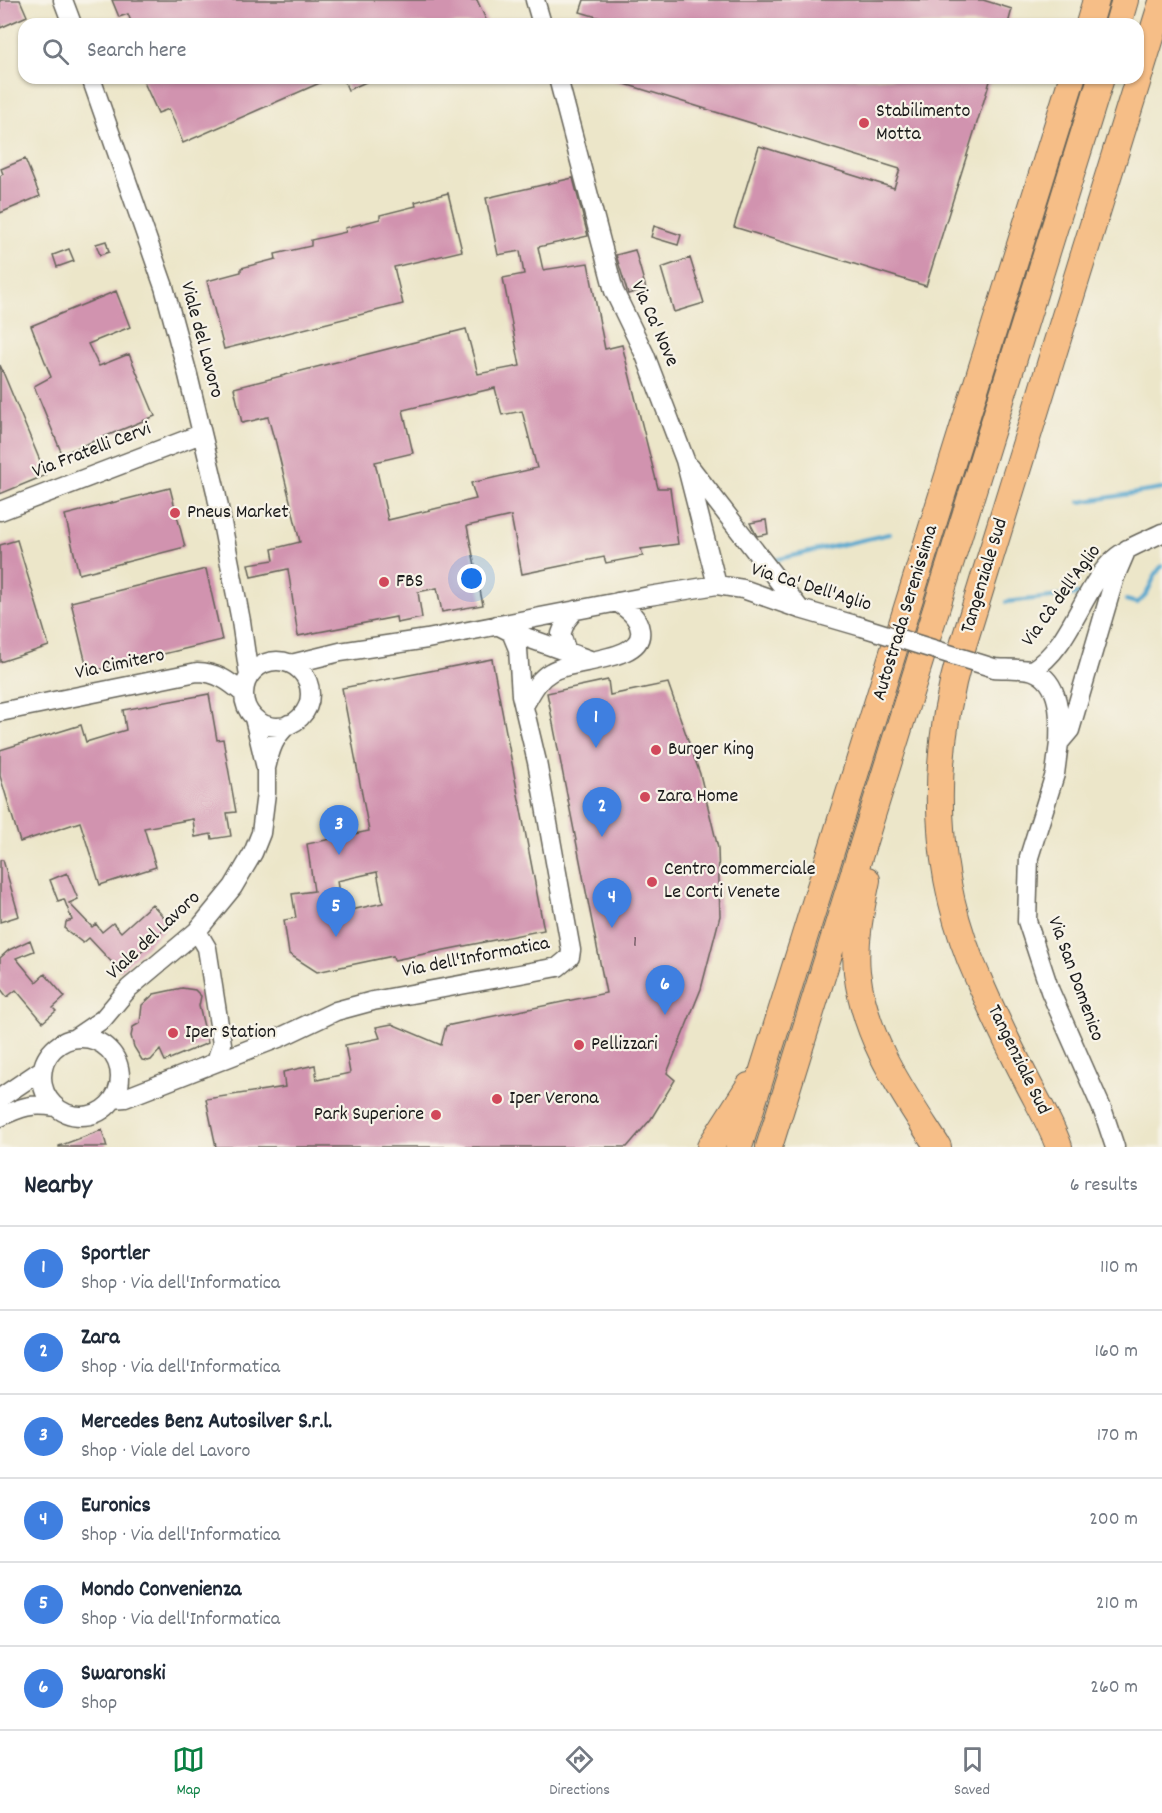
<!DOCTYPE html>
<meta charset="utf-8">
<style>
body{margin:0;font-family:Dekko,sans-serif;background:#f6f6f7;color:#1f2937}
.you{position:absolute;left:472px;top:579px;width:21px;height:21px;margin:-15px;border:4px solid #fff;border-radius:50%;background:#1a73e8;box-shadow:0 0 0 9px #1a73e833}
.badge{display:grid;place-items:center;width:39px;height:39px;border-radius:50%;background:#0b8043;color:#fff;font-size:20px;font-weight:700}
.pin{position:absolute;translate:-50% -50px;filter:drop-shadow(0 2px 3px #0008)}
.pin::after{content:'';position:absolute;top:32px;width:21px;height:18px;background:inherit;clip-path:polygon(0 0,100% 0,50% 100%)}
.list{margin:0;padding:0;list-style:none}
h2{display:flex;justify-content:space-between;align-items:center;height:78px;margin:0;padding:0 24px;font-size:26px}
h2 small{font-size:20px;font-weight:400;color:#747a83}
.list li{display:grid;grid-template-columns:39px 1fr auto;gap:18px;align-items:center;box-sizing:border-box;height:84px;padding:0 24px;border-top:2px solid #e0e1e3}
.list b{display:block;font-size:22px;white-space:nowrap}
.list p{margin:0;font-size:20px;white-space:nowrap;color:#747a83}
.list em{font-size:20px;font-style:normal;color:#747a83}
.icon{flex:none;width:33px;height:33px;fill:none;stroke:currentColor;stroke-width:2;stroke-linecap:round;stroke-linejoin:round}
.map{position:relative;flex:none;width:1162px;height:1147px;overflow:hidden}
.search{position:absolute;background:#fff;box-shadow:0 2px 4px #0004;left:18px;right:18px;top:18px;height:66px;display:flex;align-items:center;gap:15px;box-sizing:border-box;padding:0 21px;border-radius:18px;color:#747a83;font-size:22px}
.sheet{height:582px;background:#fff}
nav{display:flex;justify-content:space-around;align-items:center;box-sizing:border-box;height:84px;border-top:2px solid #e0e1e3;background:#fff;font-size:16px;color:#747a83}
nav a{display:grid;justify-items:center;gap:3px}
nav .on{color:#0b8043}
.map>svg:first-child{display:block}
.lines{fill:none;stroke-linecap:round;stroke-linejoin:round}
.stream{stroke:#52a6ce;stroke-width:4}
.building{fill:#d193af;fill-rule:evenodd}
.minor-casing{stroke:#656359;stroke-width:21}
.highway-casing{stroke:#656359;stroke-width:28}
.minor{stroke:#fff;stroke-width:18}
.highway{stroke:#f6be87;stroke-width:26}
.minor-bridge-casing{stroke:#656359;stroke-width:21;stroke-linecap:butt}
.minor-bridge{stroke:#fff;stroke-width:18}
.poi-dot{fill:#d1495b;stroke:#f7f3e8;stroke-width:2}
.labels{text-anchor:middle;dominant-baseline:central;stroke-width:4.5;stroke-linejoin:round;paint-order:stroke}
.number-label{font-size:16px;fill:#493a41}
.poi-label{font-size:20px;fill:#1c1c1c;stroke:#f7f3e8;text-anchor:start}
.street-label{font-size:20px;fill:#1c1c1c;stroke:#f7f3e8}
</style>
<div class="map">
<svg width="1162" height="1147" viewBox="0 0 1162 1147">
<rect width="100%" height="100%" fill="#f7f3e8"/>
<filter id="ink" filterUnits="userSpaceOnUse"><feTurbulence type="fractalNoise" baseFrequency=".0167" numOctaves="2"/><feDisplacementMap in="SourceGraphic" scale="12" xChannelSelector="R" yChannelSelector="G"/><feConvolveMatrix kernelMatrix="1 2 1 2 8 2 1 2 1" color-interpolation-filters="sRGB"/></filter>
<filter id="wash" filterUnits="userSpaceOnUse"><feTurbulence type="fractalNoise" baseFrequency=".008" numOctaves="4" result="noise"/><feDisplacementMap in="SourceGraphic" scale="24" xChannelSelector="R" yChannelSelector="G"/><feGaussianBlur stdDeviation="1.35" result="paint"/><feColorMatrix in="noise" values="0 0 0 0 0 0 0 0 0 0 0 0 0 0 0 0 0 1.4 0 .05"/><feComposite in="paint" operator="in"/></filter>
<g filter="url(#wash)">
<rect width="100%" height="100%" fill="#ece6c9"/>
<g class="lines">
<path class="stream" d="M 1080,502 L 1162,489
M 774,560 L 889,534
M 1126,600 L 1137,603 C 1152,594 1150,577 1162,566
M 1006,602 L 1079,594"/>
</g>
<g id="blocks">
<path class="building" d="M 0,0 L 20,0 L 27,16 L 0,28 Z
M 112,0 L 477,0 L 488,24 L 132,24 L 128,14 L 119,17 Z
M 584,0 L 983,0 L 1012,9 L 1008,24 L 602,24 L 604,19 L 580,12 Z
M 142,78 L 331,78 L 183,143 L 169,109 L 158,113 Z
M 343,78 L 375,78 L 348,90 Z
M 612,78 L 991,78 L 926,286 L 734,227 L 759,146 L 894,188 L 900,169 L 612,80 Z
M 25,159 L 40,196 L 0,213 L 0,176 L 3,174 L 1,169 Z
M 573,178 L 588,236 L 538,247 L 543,270 L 588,263 L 605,349 L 622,345 L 658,488 L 670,488 L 678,544 L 641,549 L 643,556 L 606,563 L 604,557 L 522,574 L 511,516 L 467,526 L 483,605 L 442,612 L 437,588 L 418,592 L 422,618 L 397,623 L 396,617 L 298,636 L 288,569 L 251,577 L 248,564 L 274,560 L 272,549 L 300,542 L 275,439 L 274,439 L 268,417 L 242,423 L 234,388 L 466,329 L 478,374 L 520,366 L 503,278 L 524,274 L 520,251 L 498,255 L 486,198 ZM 495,388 L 502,415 L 522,411 L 537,468 L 471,483 L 476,499 L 388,520 L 375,462 L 413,453 L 403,410 Z
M 448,193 L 462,251 L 394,267 L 403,304 L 224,349 L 207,281 L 241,272 L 241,268 L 276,259 L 275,254 L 311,246 L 311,240 L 346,232 L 345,228 L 380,219 L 380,215 L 416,206 L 415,202 Z
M 654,226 L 681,235 L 678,245 L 651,237 Z
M 106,241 L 109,252 L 100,255 L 96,244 Z
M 69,249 L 74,261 L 57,267 L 53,255 Z
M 635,250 L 646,289 L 628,294 L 616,255 Z
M 690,258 L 704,303 L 674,312 L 661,268 Z
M 116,291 L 130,327 L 88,344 L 99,366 L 129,354 L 155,416 L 62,454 L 34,386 L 51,377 L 31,326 Z
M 0,365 L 46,475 L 0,494 Z
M 170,488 L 185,547 L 79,574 L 65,515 Z
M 766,520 L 768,534 L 757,536 L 750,523 Z
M 17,540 L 49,646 L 0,662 L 0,545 Z
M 206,569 L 222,640 L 88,672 L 71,602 Z
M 492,659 L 544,930 L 394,960 L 393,956 L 317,972 L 289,954 L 284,920 L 296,918 L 292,894 L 314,891 L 307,844 L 369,831 L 342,688 ZM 377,872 L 383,903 L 342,912 L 337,881 Z
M 608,680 L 610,695 L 668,683 L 700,774 L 718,848 L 720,916 L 701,989 L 667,1073 L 675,1080 L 651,1119 L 627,1147 L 216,1147 L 206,1099 L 285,1087 L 283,1072 L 315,1065 L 317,1080 L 350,1073 L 345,1045 L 380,1038 L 376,1027 L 392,1024 L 441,1045 L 446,1026 L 606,993 L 547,693 Z
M 209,694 L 217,740 L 223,739 L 236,812 L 227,813 L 231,836 L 212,839 L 211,834 L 195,837 L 193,819 L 144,828 L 156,867 L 100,885 L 80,822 L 20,842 L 0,776 L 0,750 L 81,725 L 86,742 L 126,730 L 123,710 Z
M 0,860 L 3,860 L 19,916 L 0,922 Z
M 67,873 L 78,899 L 69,903 L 92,927 L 96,924 L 102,932 L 113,923 L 121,932 L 152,904 L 170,924 L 120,971 L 89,938 L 83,943 L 65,929 L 66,922 L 72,920 L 64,899 L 58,901 L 50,880 Z
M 30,940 L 34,951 L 16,958 L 36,982 L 45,974 L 65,997 L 53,1008 L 56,1011 L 43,1022 L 16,990 L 7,997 L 0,988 L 0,958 L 9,950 Z
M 182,988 L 195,990 L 201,996 L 199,1006 L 208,1043 L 165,1061 L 160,1050 L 151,1060 L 148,1061 L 142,1060 L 134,1047 L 131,1036 L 133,1027 L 140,1023 L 142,1005 L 154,994 Z
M 102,1130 L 107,1147 L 59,1147 L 59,1146 Z"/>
</g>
</g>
<g filter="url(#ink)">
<use href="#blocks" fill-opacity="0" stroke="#656359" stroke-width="1.5"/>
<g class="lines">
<g class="minor-casing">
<path id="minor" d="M 63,0 L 72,24
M 535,0 L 542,24
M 91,78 L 164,287 L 188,375 L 216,492 L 241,621 L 249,676
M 558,78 L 614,291 L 645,355 L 685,460 L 717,585
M 690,467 L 800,609
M 0,511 L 201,434
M 511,632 L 590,660
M 567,652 L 561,634 L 566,621 L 575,610
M244 694a33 33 0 1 1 66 0a33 33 0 1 1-66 0Z
M 291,664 L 340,652 L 427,639 L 649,596 L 717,585 L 743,589 L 800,609 L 862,627
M 994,668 C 1003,669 1025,668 1033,671 C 1061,681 1060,718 1059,743
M 1032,670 C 1069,648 1081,594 1110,563 C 1124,548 1144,542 1162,533
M 525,704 C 532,692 538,679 551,672 C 571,659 645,662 640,630 C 638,616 627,609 617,602
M 0,712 L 197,672 C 217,672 230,682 244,694
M 266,768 C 270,751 274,736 289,724
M 197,931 L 207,948 L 222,1044 L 218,1055
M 75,1038 L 103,1019 L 129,988 L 197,931 L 233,887 L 253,853 L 261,833 L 266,793 L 266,768 L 254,718
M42 1077a39 39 0 1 1 78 0a39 39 0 1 1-78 0Z
M 0,1098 L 43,1069
M 113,1099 L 125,1098 L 281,1037 L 336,1011 L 373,1001 L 558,967 L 570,957 L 571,950 L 537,762 L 521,695 L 518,649 L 511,632 L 497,625
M 0,1117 C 21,1107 32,1103 55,1107
M 1115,1147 L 1103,1111 L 1050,991 L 1027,921 L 1029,857 L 1055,774 L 1059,743 L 1070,730 L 1115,577 L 1127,549"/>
</g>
<g class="highway-casing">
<path id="highway" d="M 1089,24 L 1096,0
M 1118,24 L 1125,0
M 867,880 C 861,909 854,942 857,972 C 865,1040 902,1091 938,1147
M 710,1147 L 749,1086
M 739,1147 L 1072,78
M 769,1147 L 1101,78
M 1059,1147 C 1051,1124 1038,1103 1027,1081 C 1010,1048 993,1013 978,978 C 931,875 930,759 961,652 L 1162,2"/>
</g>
<use href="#minor" class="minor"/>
<use href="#highway" class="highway"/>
<g class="minor-bridge-casing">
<path id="minor-bridge" d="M 862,627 L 994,668"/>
</g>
<use href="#minor-bridge" class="minor-bridge"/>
</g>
</g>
<g class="poi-dot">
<circle cx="864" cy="123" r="6"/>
<circle cx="175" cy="513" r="6"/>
<circle cx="384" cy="582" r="6"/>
<circle cx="656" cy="750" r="6"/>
<circle cx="645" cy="797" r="6"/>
<circle cx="652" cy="882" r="6"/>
<circle cx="173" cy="1033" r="6"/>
<circle cx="579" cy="1045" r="6"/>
<circle cx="497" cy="1099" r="6"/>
<circle cx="436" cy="1115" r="6"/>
</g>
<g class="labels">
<g class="number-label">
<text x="635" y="942">1</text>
</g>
<g class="poi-label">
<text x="876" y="112">Stabilimento<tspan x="876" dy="23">Motta</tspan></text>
<text x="187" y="513">Pneus Market</text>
<text x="396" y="582">FBS</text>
<text x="668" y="750">Burger King</text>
<text x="657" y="797">Zara Home</text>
<text x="664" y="870">Centro commerciale<tspan x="664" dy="23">Le Corti Venete</tspan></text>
<text x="185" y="1033">Iper Station</text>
<text x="591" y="1045">Pellizzari</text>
<text x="509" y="1099">Iper Verona</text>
<text x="424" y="1115" text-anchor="end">Park Superiore</text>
</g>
<g class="street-label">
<text transform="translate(654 324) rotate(66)">Via Ca' Nove</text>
<text transform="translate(201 340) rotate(75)">Viale del Lavoro</text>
<text transform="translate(92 451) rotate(-21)">Via Fratelli Cervi</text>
<text transform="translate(985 576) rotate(-73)">Tangenziale Sud</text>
<text transform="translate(811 588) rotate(17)">Via Ca' Dell'Aglio</text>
<text transform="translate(1062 596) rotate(-54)">Via Cà dell'Aglio</text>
<text transform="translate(906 613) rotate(-73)">Autostrada Serenissima</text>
<text transform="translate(120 665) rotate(-12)">Via Cimitero</text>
<text transform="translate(154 936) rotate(-43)">Viale del Lavoro</text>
<text transform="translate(476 958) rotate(-11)">Via dell'Informatica</text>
<text transform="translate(1075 979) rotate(70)">Via San Domenico</text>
<text transform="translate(1018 1060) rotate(64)">Tangenziale Sud</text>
</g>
</g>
</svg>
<div class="you"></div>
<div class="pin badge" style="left:596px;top:748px;background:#3f7fe0">1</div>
<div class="pin badge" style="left:602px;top:837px;background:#3f7fe0">2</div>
<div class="pin badge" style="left:339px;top:855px;background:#3f7fe0">3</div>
<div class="pin badge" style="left:612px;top:928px;background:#3f7fe0">4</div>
<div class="pin badge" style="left:336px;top:937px;background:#3f7fe0">5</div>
<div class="pin badge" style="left:665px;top:1015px;background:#3f7fe0">6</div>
<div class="search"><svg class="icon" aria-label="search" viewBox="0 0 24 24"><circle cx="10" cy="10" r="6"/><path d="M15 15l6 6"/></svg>Search here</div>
</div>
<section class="sheet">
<h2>Nearby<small>6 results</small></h2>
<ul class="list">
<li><span class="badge" style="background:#3f7fe0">1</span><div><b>Sportler</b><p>Shop · Via dell'Informatica</p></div><em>110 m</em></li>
<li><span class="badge" style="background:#3f7fe0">2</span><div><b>Zara</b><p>Shop · Via dell'Informatica</p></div><em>160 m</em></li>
<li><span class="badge" style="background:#3f7fe0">3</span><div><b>Mercedes Benz Autosilver S.r.l.</b><p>Shop · Viale del Lavoro</p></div><em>170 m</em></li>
<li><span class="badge" style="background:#3f7fe0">4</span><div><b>Euronics</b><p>Shop · Via dell'Informatica</p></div><em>200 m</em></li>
<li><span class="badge" style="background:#3f7fe0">5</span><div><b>Mondo Convenienza</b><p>Shop · Via dell'Informatica</p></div><em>210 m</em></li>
<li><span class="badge" style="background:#3f7fe0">6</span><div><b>Swaronski</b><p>Shop</p></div><em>260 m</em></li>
</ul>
</section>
<nav>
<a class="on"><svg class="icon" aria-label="map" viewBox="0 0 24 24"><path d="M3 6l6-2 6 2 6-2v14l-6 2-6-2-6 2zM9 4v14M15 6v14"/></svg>Map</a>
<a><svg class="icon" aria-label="directions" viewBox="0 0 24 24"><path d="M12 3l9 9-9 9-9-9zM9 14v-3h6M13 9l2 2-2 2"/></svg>Directions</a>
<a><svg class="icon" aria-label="saved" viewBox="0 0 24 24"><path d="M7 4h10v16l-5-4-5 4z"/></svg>Saved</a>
</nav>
